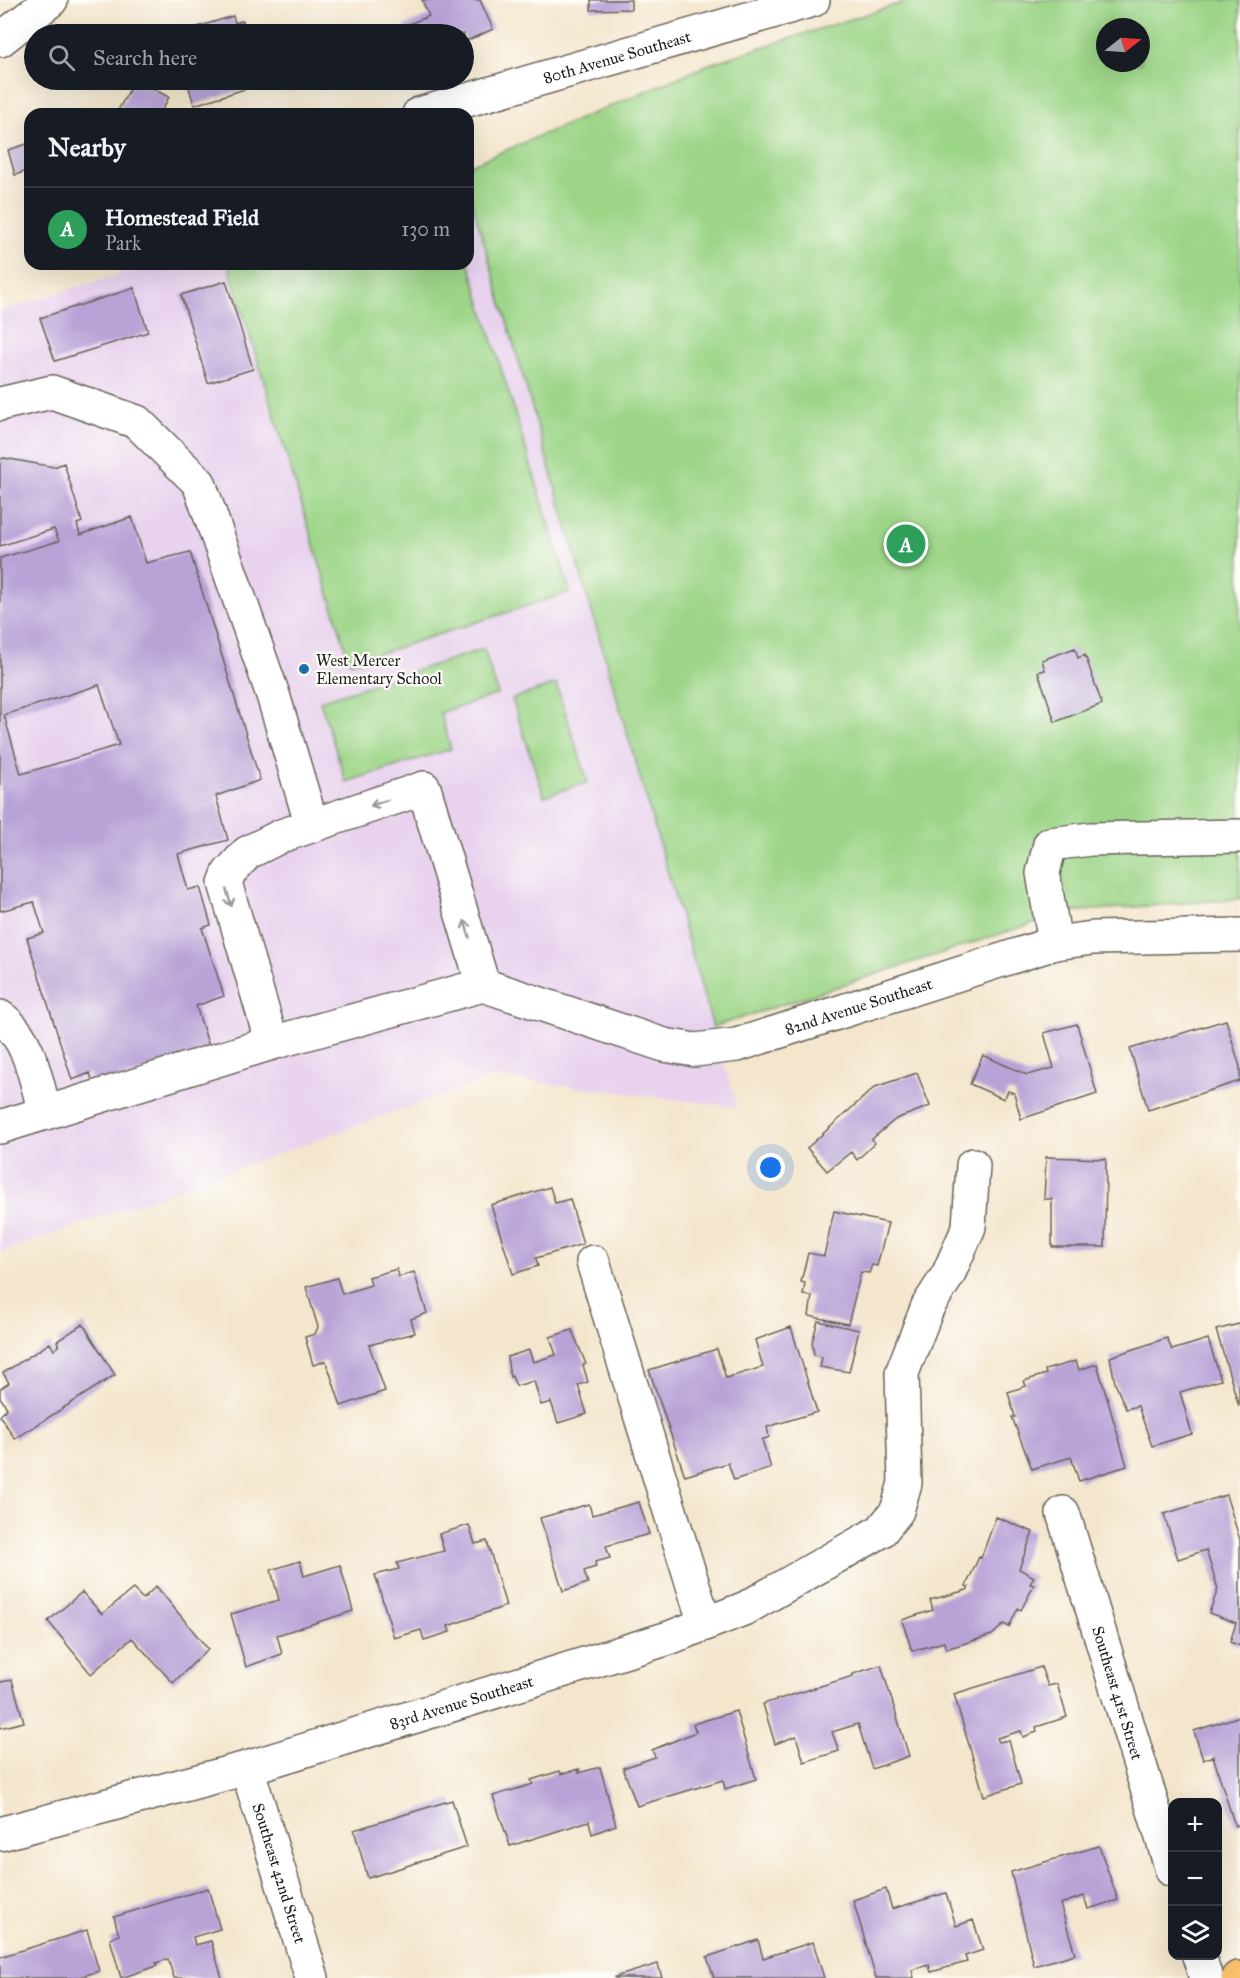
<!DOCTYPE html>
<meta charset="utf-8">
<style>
body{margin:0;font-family:"IM FELL Great Primer",serif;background:#242831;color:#f1f3f6}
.controls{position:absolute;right:18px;bottom:18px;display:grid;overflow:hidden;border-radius:12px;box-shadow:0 6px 24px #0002}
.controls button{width:54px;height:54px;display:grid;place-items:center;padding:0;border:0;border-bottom:2px solid #363941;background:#171b24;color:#f1f3f6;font:30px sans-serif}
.compass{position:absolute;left:1096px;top:18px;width:54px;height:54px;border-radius:50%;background:#171b24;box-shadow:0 6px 24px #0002;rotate:73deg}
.you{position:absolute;left:771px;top:1168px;width:21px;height:21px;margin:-15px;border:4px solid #fff;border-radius:50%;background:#1a73e8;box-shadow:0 0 0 9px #1a73e833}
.badge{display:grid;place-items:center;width:39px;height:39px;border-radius:50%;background:#ea580c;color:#fff;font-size:20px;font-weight:700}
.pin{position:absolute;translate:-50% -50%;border:3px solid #fff;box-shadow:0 2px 6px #0006}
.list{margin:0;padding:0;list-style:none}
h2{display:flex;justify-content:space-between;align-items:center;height:78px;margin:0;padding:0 24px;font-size:26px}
h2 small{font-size:20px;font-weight:400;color:#9ea1a6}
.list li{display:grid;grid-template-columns:39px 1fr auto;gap:18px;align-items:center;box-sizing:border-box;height:84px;padding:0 24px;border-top:2px solid #363941}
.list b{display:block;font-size:22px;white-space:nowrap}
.list p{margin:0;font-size:20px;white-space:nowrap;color:#9ea1a6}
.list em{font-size:20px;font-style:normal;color:#9ea1a6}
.icon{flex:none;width:33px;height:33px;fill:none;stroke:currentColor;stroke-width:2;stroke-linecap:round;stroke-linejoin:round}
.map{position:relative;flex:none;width:1240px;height:1978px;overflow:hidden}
.search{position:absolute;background:#171b24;box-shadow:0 6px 24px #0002;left:24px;top:24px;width:450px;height:66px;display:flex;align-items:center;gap:15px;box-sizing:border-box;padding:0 21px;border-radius:33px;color:#9ea1a6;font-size:22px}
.panel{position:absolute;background:#171b24;box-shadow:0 6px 24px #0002;left:24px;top:108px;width:450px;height:162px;border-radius:18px}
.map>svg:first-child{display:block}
.built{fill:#e8d2ee}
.green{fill:#9dd588;stroke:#5c7852;stroke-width:1.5;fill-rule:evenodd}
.building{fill:#b8a3d7;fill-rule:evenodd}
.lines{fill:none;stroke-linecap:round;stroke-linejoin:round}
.minor-casing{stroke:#68635a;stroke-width:36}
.major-casing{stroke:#68635a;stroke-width:36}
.minor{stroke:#fff;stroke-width:33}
.major{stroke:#f8bf6c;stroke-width:33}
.oneway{stroke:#999}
.poi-dot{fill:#1f6fb2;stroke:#fdfcf7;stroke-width:2}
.labels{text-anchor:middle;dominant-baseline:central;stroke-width:4.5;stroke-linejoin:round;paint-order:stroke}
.street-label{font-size:16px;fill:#1c1c1c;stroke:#fdfcf7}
.poi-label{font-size:16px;fill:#1c1c1c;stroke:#fdfcf7;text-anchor:start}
</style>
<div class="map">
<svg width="1240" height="1978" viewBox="0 0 1240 1978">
<rect width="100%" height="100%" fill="#fdfcf7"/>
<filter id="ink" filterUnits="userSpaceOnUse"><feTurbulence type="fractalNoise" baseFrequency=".0167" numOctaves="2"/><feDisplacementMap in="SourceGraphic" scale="12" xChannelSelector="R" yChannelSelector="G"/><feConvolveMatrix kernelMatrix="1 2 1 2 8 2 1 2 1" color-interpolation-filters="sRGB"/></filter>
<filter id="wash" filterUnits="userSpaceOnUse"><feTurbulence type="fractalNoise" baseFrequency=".008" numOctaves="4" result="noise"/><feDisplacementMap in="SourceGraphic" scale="24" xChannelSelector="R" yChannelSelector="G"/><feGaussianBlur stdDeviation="1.35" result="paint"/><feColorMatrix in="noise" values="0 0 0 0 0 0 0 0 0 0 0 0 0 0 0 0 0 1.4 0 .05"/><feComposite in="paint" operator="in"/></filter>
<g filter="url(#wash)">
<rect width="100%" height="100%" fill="#f4e6cd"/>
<path class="built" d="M 468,188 L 737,1107 L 493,1077 L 0,1253 L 0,311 L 152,264 L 468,264 Z"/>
<path class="green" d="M 911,0 L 1240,0 L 1240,899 L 1068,912 L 713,1027 L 468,188 L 468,166 L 712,63 ZM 1105,27 L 1141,27 L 1141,63 L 1105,63 Z
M 468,261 L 570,592 L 350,663 L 228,264 L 468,264 Z
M 484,649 L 498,694 L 440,713 L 451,749 L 346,782 L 320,701 Z
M 556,684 L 588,782 L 544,796 L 512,699 Z"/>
<g id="blocks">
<path class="building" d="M 422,0 L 480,0 L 493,29 L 464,42 L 464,34 L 408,34 L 404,26 L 429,16 Z
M 591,0 L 631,0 L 631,9 L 591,10 Z
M 233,16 L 235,23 L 243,21 L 247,34 L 175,34 Z
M 135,80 L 169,97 L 160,114 L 116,114 Z
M 187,80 L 260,80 L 261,84 L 194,105 Z
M 30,143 L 30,179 L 29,179 L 27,171 L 15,175 L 8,150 Z
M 226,281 L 253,369 L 208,383 L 181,295 Z
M 134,288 L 148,332 L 55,361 L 40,318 Z
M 4,458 L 54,467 L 64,463 L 82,522 L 77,524 L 80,535 L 132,517 L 146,563 L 190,552 L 260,780 L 216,796 L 228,840 L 178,854 L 188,890 L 200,887 L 211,925 L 202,928 L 224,996 L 196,1006 L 210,1050 L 94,1086 L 90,1073 L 72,1080 L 27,938 L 44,933 L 34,902 L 0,911 L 0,558 L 59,541 L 54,529 L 0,546 L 0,459 ZM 99,685 L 119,745 L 21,774 L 4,715 Z
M 1075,648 L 1078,658 L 1085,655 L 1102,704 L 1055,722 L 1038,672 L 1045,670 L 1042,660 Z
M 1226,1020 L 1240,1067 L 1240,1081 L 1148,1110 L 1130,1049 Z
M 1077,1024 L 1097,1094 L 1021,1119 L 1014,1093 L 1008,1091 L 1004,1099 L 970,1084 L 983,1055 L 1027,1075 L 1054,1068 L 1044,1033 Z
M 917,1073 L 930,1106 L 896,1119 L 872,1139 L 875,1143 L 857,1160 L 851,1152 L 827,1171 L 807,1148 L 875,1087 Z
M 1046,1157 L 1106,1159 L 1105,1247 L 1052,1247 L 1052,1199 L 1044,1199 Z
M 550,1187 L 555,1203 L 570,1199 L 583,1244 L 536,1258 L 538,1266 L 513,1274 L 491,1205 Z
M 834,1211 L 888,1223 L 877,1266 L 872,1265 L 869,1273 L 861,1272 L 848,1324 L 809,1316 L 812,1296 L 803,1295 L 805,1283 L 801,1282 L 808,1253 L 824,1256 Z
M 397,1269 L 399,1277 L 414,1272 L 427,1313 L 411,1319 L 415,1333 L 369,1345 L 385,1391 L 341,1406 L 326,1361 L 313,1365 L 305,1337 L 315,1334 L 318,1327 L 306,1287 L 337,1278 L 342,1294 L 371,1285 L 369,1277 Z
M 818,1321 L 859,1330 L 849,1372 L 820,1367 L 822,1357 L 814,1355 L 812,1342 Z
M 83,1324 L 115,1375 L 15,1439 L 0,1416 L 7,1408 L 0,1397 L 0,1389 L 9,1383 L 3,1373 L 50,1343 L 54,1350 L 59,1346 L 57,1341 Z
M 1239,1324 L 1240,1326 L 1239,1406 L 1216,1330 Z
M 791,1327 L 817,1412 L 767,1427 L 769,1437 L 762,1440 L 771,1468 L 734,1480 L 728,1463 L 685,1476 L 649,1370 L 717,1349 L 726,1378 L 763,1367 L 755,1340 Z
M 572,1330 L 586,1364 L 583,1365 L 588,1382 L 578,1385 L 587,1414 L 558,1423 L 551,1402 L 541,1405 L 534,1381 L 516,1386 L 512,1376 L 510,1377 L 507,1357 L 529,1350 L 533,1362 L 556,1355 L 550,1337 Z
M 1167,1338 L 1172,1350 L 1208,1339 L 1221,1380 L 1180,1392 L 1192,1434 L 1152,1446 L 1138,1406 L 1126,1409 L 1115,1383 L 1110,1357 Z
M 1076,1361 L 1079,1370 L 1097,1364 L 1127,1466 L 1079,1481 L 1071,1457 L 1032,1469 L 1012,1417 L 1015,1417 L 1008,1392 L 1026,1386 L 1024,1381 L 1046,1374 L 1045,1370 Z
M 1226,1495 L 1240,1540 L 1240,1646 L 1230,1642 L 1236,1623 L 1209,1613 L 1218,1589 L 1206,1550 L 1178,1559 L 1164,1514 Z
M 639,1502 L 649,1534 L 606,1546 L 610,1558 L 595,1562 L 596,1567 L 584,1571 L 588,1583 L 563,1591 L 540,1518 L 589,1504 L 592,1515 Z
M 996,1517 L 1033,1532 L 1019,1569 L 1034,1577 L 1030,1584 L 1034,1585 L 1021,1610 L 1018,1608 L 1009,1627 L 1004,1624 L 992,1635 L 946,1649 L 944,1642 L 912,1651 L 902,1620 L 933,1610 L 930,1600 L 967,1590 L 969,1587 L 966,1586 L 979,1557 L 981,1558 Z
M 469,1525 L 475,1544 L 487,1541 L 506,1606 L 448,1626 L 450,1632 L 424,1640 L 421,1630 L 394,1638 L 375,1575 L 399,1569 L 397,1563 L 444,1551 L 439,1534 Z
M 300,1561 L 304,1576 L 340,1565 L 353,1611 L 277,1635 L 282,1654 L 246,1667 L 231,1614 L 279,1600 L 271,1570 Z
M 156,1586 L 208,1649 L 173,1683 L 132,1638 L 91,1674 L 48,1621 L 82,1592 L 102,1614 L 133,1589 L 143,1599 Z
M 881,1665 L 909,1756 L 872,1769 L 858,1724 L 832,1732 L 839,1751 L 804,1762 L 796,1736 L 775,1744 L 763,1704 L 853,1676 L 853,1674 Z
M 1041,1667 L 1048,1686 L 1057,1684 L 1067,1717 L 1036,1727 L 1037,1732 L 1023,1737 L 1021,1731 L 997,1738 L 999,1742 L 1009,1740 L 1021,1784 L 984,1796 L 954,1694 Z
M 12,1680 L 24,1722 L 0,1728 L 0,1682 Z
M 736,1711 L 756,1779 L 725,1789 L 723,1780 L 637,1806 L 623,1768 L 655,1757 L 652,1750 L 696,1732 L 693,1724 Z
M 1240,1716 L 1240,1824 L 1235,1826 L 1213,1756 L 1203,1760 L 1194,1731 Z
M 600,1767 L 616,1825 L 592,1834 L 589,1821 L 510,1846 L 493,1796 L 533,1784 L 531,1780 L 560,1771 L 561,1774 L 579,1769 L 579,1773 Z
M 452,1800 L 467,1847 L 368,1878 L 354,1830 Z
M 1099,1846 L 1118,1900 L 1088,1909 L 1084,1896 L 1060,1904 L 1075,1954 L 1034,1966 L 1011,1872 Z
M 208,1888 L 220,1929 L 193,1937 L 195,1945 L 211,1941 L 222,1978 L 174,1978 L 168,1959 L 156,1963 L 157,1966 L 121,1978 L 110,1939 L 119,1935 L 114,1917 Z
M 886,1889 L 892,1909 L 946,1893 L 956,1926 L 973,1920 L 983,1950 L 965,1956 L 967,1962 L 931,1972 L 929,1965 L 912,1970 L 914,1978 L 876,1978 L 853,1900 Z
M 87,1930 L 99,1971 L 76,1978 L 0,1978 L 0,1957 Z
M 758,1940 L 763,1958 L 813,1942 L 824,1978 L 714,1978 L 707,1957 Z
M 658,1964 L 662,1978 L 615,1978 L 615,1977 Z"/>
</g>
</g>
<g filter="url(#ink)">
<use href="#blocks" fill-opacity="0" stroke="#68635a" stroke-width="1.5"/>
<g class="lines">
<g class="minor-casing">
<g id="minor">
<path d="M 0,40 L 51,0"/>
<path id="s1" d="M 419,114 L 813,0"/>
<path d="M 0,404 L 52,392 L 137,422 L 199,483 L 273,695 L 307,809"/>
<path d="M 1055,943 L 1043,873 L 1050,844 L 1091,839 L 1240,836"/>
<path id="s2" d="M 483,985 L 664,1045 L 695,1050 L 737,1045 L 1055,943 L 1093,938 L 1240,935"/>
<path d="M 0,1017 C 30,1037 36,1081 45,1113"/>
<path d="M 272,1043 L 225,883 L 229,873 L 247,853 L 281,836 L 424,788 L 483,985"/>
<path d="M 0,1127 L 272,1043 L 483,985"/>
<path d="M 593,1262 L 705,1624"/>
<path id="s3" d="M 1063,1513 L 1172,1870"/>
<path id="s4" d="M 247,1768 L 312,1978"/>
<path id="s5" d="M 0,1834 L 247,1768 L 669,1638 L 746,1608 L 881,1531 L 897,1511 L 905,1483 L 902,1373 L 928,1306 L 948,1275 L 969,1227 L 973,1165"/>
<path d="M 1199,1956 L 1206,1978"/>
</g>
</g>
<g class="major-casing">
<path id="major" d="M 1238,1978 L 1240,1978"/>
</g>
<use href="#minor" class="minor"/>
<use href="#major" class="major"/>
</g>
<defs><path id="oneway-shaft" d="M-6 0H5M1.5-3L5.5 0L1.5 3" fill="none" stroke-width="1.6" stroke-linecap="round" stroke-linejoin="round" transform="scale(1.5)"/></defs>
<g class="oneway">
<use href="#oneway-shaft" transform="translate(379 803) rotate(161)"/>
<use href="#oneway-shaft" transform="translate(229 898) rotate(73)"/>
<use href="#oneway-shaft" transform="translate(467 929) rotate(-107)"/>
</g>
</g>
<circle class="poi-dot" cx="304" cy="669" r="6"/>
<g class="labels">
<g class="street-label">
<text stroke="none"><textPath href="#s1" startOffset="206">80th Avenue Southeast</textPath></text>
<text stroke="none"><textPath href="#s2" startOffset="392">82nd Avenue Southeast</textPath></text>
<text stroke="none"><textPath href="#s3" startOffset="188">Southeast 41st Street</textPath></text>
<text stroke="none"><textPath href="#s5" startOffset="480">83rd Avenue Southeast</textPath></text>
<text stroke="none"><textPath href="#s4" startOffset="110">Southeast 42nd Street</textPath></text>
</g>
<g class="poi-label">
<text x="316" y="660">West Mercer<tspan x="316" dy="18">Elementary School</tspan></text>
</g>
</g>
</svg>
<div class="controls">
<button>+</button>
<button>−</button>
<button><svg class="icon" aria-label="layers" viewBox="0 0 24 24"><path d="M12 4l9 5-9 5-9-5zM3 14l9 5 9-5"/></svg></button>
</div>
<svg class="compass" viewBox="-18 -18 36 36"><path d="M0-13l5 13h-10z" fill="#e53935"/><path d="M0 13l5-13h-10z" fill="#9ea1a6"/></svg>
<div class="you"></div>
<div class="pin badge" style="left:906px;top:544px;background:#2e9e5b">A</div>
<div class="search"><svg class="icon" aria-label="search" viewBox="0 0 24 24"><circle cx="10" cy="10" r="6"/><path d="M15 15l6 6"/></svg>Search here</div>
<section class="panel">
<h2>Nearby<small></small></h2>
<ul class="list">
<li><span class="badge" style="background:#2e9e5b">A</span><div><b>Homestead Field</b><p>Park</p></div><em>130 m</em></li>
</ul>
</section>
</div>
